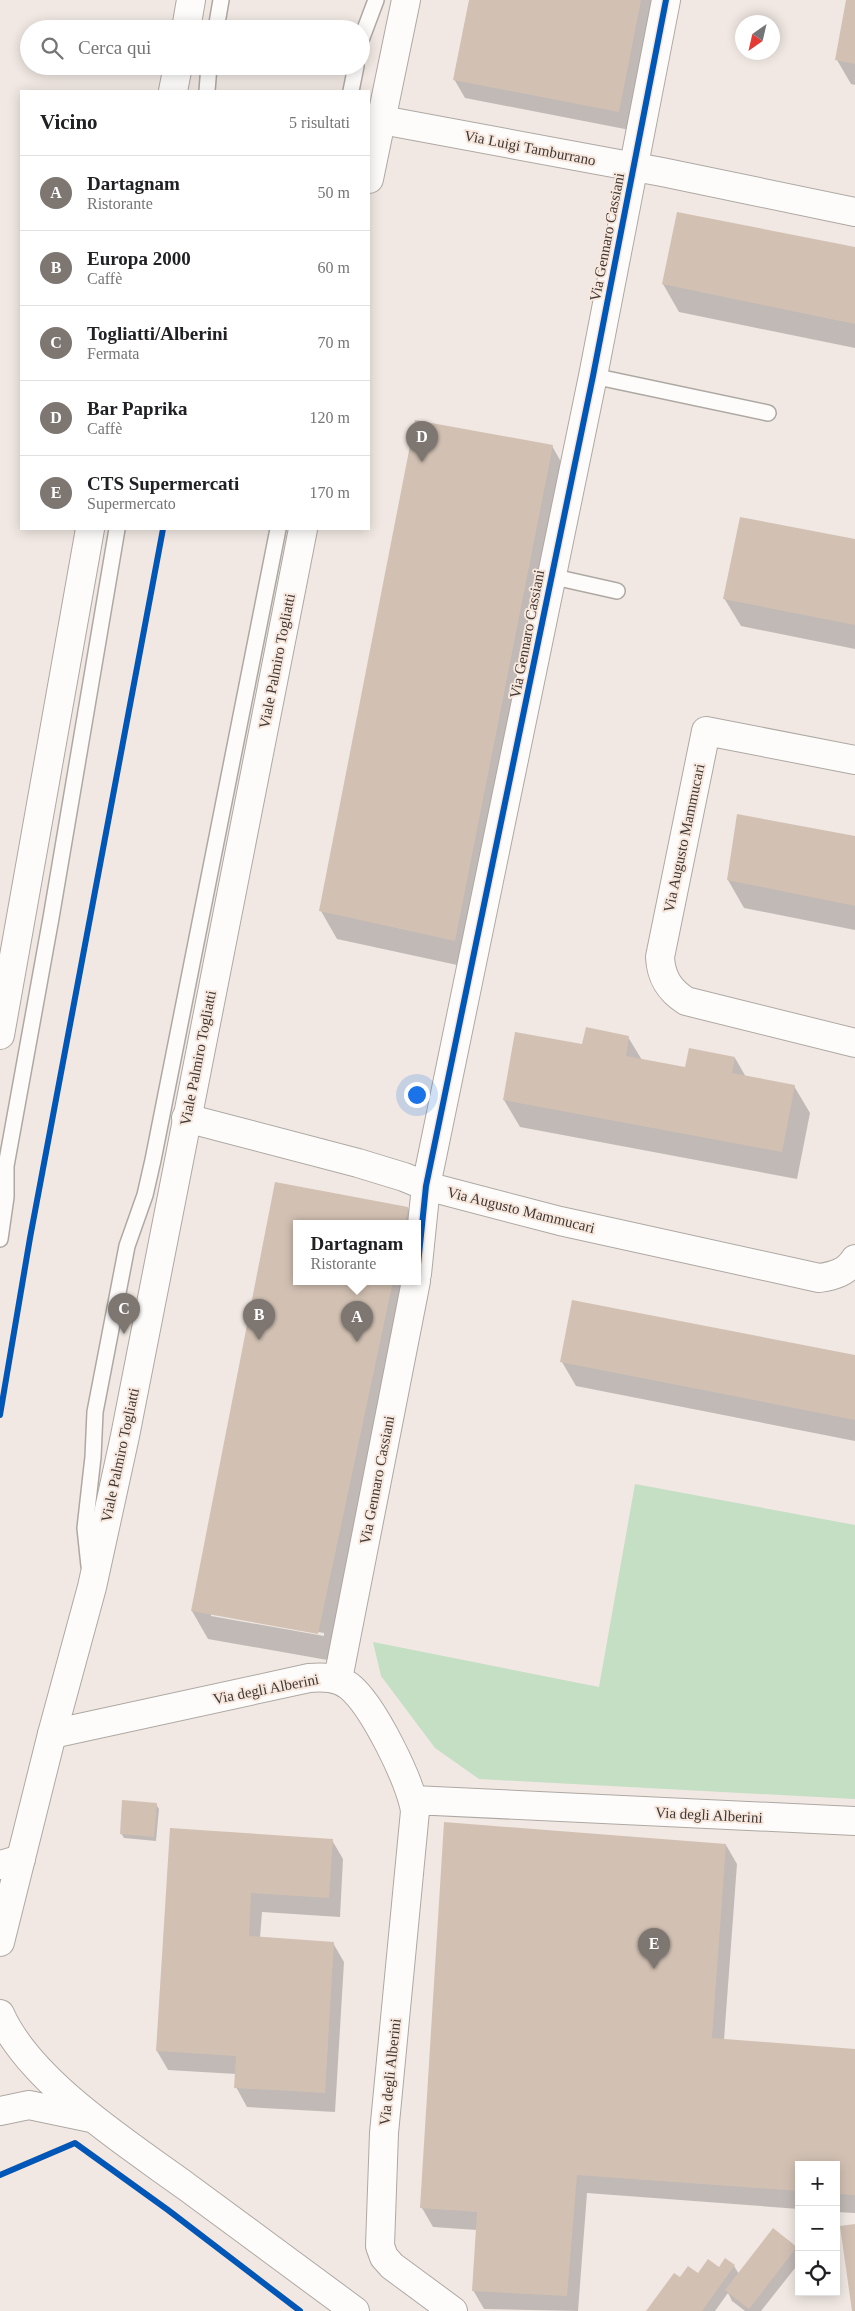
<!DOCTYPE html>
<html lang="it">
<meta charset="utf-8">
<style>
body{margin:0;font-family:"Times New Roman",serif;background:#f2f2f2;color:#202124}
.controls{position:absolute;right:15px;bottom:15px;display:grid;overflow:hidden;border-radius:0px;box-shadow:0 2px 12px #0003}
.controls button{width:45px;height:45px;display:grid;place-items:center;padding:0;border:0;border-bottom:1px solid #e0e0e0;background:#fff;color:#202124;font:25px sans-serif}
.compass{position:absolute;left:735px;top:15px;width:45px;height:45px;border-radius:50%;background:#fff;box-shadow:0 2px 12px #0003;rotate:214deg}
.you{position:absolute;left:416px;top:1094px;width:18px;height:18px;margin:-12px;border:4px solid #fff;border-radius:50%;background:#1a73e8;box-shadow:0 0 0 8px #1a73e833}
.badge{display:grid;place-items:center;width:32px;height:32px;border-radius:50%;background:#7d7671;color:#fff;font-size:16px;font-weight:700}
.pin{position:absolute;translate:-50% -41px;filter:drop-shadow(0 1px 2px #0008)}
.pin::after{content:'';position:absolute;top:26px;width:18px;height:15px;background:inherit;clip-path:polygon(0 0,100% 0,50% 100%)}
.popup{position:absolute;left:293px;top:1220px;width:128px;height:65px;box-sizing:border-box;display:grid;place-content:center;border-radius:0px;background:#fff;filter:drop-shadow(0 1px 4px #0005);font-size:16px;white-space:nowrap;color:#757577}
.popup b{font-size:19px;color:#202124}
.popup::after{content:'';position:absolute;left:50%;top:100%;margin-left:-10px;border:10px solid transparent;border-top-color:#fff}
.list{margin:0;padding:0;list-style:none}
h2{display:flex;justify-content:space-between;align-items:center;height:65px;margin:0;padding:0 20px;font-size:21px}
h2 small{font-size:16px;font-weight:400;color:#757577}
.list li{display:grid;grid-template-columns:32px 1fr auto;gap:15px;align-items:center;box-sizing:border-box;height:75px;padding:0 20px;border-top:1px solid #e0e0e0}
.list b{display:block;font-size:19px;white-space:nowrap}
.list p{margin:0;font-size:16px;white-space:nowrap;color:#757577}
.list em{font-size:16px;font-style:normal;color:#757577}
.icon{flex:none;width:28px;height:28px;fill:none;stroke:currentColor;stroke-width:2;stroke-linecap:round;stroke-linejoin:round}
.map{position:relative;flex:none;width:855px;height:2311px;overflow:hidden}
.search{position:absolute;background:#fff;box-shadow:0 2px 12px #0003;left:20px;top:20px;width:350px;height:55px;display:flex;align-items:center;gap:12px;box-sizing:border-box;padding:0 18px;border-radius:28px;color:#757577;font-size:19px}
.panel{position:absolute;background:#fff;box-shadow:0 2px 12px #0003;left:20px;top:90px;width:350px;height:440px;border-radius:0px}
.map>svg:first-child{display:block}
.green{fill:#c4dfc4}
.shadow{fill:#0003;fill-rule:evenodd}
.building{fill:#d2c1b3}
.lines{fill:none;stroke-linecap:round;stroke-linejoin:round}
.lane-casing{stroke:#aea8a3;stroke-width:18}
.street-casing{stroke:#aea8a3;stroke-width:30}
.primary-casing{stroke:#aea8a3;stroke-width:30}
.lane{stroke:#fdfcfb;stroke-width:15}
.street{stroke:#fdfcfb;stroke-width:28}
.primary{stroke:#fdfcfb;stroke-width:28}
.cycleway-casing{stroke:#f7e7dd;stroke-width:9}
.cycleway{stroke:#0057b8;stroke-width:6}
.labels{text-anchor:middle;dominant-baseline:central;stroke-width:4;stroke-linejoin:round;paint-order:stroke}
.street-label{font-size:15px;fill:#3f3834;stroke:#f7e7dd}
</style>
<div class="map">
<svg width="855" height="2311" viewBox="0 0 855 2311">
<rect width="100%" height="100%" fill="#f1e8e3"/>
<path class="green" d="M 635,1484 L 855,1525 L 855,1799 L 479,1779 L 435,1748 L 381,1676 L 373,1642 L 599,1687 Z"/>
<path class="shadow" d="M 470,0 L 655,0 L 630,130 L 465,98 L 454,79 Z
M 847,0 L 855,0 L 855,85 L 851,84 L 837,60 Z
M 855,249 L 855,348 L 679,312 L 663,284 Z
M 552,446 L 568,474 L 471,968 L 337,939 L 321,911 Z
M 855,540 L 855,649 L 741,626 L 724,598 Z
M 855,838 L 855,930 L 744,908 L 728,880 Z
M 628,1037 L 642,1060 L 686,1068 L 735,1058 L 746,1077 L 794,1086 L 810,1113 L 797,1179 L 520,1127 L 504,1100 Z
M 276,1183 L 408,1208 L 416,1223 L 297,1223 L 297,1281 L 414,1281 L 333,1661 L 208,1639 L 192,1611 ZM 211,1613 L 324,1633 L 324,1636 L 211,1616 Z
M 855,1357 L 855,1441 L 576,1386 L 562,1362 Z
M 156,1804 L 159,1809 L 156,1841 L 124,1838 L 121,1833 Z
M 171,1829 L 332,1840 L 343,1859 L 340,1917 L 262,1912 L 260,1938 L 333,1943 L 344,1962 L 335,2112 L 247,2107 L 236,2087 L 236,2074 L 168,2070 L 157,2051 Z
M 726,1845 L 737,1864 L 724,2040 L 855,2050 L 855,2213 L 836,2212 L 836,2165 L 799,2165 L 799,2209 L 587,2193 L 578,2311 L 484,2309 L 473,2290 L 477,2230 L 433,2227 L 422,2208 Z
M 796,2248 L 799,2253 L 799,2263 L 761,2311 L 745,2311 L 732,2301 L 728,2293 L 715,2311 L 648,2311 L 680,2279 L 734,2266 L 739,2274 Z"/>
<path class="building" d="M 469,0 L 641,0 L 619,112 L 453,80 Z
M 846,0 L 855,0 L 855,64 L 835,60 Z
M 677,212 L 855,247 L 855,324 L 662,284 Z
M 415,420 L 553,445 L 455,941 L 319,911 Z
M 740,517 L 855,539 L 855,625 L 723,599 Z
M 737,814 L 855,836 L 855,906 L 727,880 Z
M 586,1027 L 629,1036 L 626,1056 L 685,1067 L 689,1048 L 735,1057 L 732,1073 L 795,1085 L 782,1152 L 503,1100 L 515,1032 L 582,1044 Z
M 275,1182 L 408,1207 L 405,1223 L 297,1223 L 297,1281 L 393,1281 L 318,1634 L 191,1611 Z
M 572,1300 L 855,1355 L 855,1420 L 560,1362 Z
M 122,1800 L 157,1803 L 154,1837 L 120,1834 Z
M 444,1822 L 726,1844 L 712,2038 L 855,2049 L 855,2195 L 836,2194 L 836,2165 L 799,2165 L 799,2191 L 577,2175 L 567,2296 L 472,2291 L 477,2212 L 420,2208 Z
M 170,1828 L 333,1839 L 329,1898 L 251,1893 L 249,1936 L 334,1942 L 325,2093 L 234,2088 L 236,2056 L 156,2051 Z
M 855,2224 L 855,2311 L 852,2311 L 840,2226 Z
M 773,2228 L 797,2247 L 749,2309 L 725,2290 Z
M 725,2258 L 735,2265 L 702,2311 L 646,2311 L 674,2273 L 680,2277 L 688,2266 L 698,2273 L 708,2259 L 719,2267 Z"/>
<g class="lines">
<g class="lane-casing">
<path id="lane" d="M 216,29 L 221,0
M 361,40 L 376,0
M 207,91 L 209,66
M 351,91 L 356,66
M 593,376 L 768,413
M 550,576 L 617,591
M 0,1239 L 6,1197 L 6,1166 L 51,918 L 117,529
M 89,1566 L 85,1528 L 93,1457 L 95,1412 L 127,1246 L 145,1195 L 153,1160 L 278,529"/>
</g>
<g class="street-casing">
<path id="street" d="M 382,120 L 662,172 L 855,212
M 855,760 L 706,731 L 660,957 C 661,977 669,990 686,1001 L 855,1043
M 186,1118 L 358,1163 L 404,1177 L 426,1186 L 560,1221 L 819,1278 C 834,1276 847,1272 855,1259
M 417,1274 L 426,1186 L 593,376 L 666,0
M 338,1679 L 416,1281
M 52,1734 L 309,1678 C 324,1677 337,1677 349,1686 C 373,1705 411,1782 415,1811 L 384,2133 L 380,2246 L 384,2257 L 392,2266 L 453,2311
M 413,1800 L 855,1821
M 0,1865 L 21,1859"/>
</g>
<g class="primary-casing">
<path id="primary" d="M 186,29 L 191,0
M 173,91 L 178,66
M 369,179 L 406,0
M 0,1035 L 90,529
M 0,1942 L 52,1734 L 92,1587 L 125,1436 L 303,529
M 0,2014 C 30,2082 128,2144 187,2187 C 243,2228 299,2270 355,2311
M 0,2111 L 29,2105 L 91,2118"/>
</g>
<use href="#lane" class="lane"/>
<use href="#street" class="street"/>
<use href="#primary" class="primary"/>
<g class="cycleway-casing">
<path id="cycleway" d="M 417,1274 L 426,1186 L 593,376 L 666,0
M 0,1415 L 30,1238 L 163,529
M 0,2175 L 75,2143 L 168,2210 L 300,2311"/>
</g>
<use href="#cycleway" class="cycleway"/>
</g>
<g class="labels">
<g class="street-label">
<text transform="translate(530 148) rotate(11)">Via Luigi Tamburrano</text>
<text transform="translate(607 237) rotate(-79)">Via Gennaro Cassiani</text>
<text transform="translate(527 634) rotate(-79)">Via Gennaro Cassiani</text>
<text transform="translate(277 661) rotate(-79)">Viale Palmiro Togliatti</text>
<text transform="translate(684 838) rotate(-78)">Via Augusto Mammucari</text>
<text transform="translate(198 1058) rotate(-79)">Viale Palmiro Togliatti</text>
<text transform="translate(521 1210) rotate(14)">Via Augusto Mammucari</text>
<text transform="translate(120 1455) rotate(-78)">Viale Palmiro Togliatti</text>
<text transform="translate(377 1480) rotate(-79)">Via Gennaro Cassiani</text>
<text transform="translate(266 1689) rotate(-11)">Via degli Alberini</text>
<text transform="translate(709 1815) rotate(3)">Via degli Alberini</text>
<text transform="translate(390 2072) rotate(-84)">Via degli Alberini</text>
</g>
</g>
</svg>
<div class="controls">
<button>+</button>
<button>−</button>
<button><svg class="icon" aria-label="locate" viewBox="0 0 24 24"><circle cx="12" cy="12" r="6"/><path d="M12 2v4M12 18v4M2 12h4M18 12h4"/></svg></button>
</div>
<svg class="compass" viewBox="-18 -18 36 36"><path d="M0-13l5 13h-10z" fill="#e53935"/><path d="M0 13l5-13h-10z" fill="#757577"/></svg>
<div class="you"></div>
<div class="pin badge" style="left:357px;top:1342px">A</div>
<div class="popup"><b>Dartagnam</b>Ristorante</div>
<div class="pin badge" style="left:259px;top:1340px">B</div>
<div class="pin badge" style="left:124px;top:1334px">C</div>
<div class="pin badge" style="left:422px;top:462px">D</div>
<div class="pin badge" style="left:654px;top:1969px">E</div>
<div class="search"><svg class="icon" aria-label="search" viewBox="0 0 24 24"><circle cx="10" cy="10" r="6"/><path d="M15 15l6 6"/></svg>Cerca qui</div>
<section class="panel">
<h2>Vicino<small>5 risultati</small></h2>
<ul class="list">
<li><span class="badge">A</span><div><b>Dartagnam</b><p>Ristorante</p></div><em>50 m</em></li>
<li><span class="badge">B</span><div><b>Europa 2000</b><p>Caffè</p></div><em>60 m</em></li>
<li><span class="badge">C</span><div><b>Togliatti/Alberini</b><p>Fermata</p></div><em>70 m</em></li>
<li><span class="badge">D</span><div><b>Bar Paprika</b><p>Caffè</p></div><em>120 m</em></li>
<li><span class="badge">E</span><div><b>CTS Supermercati</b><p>Supermercato</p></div><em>170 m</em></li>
</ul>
</section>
</div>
